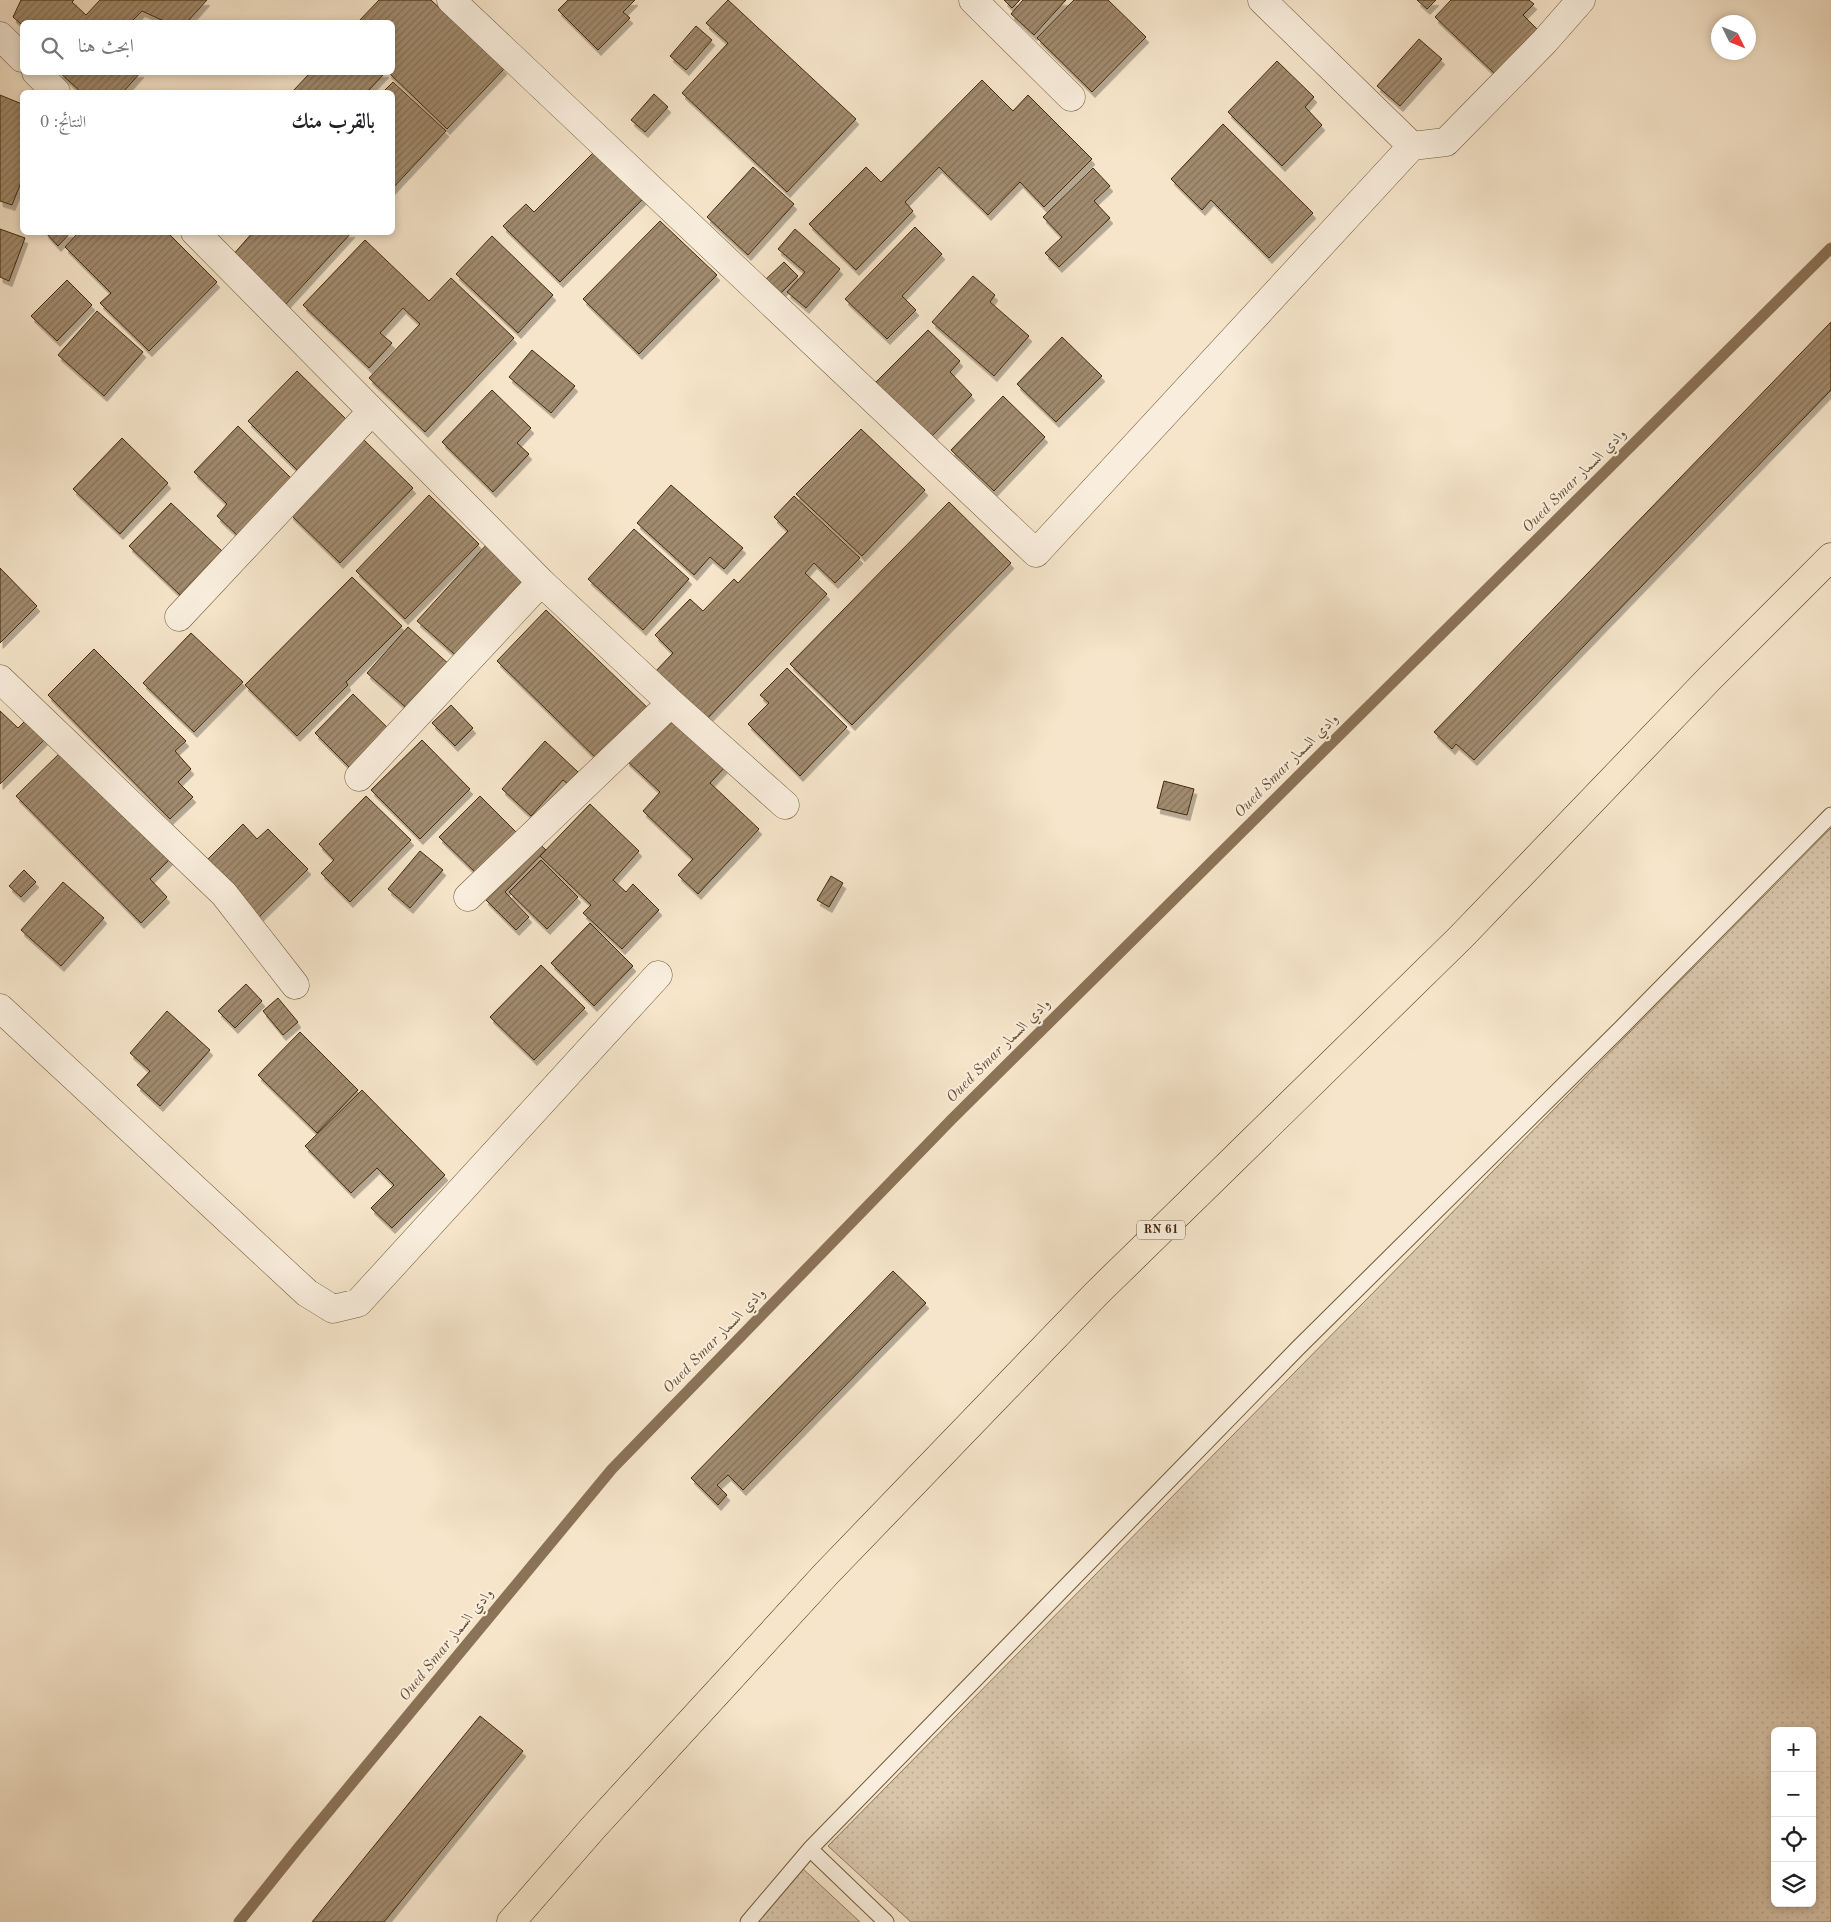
<!DOCTYPE html>
<html lang="ar">
<meta charset="utf-8">
<style>
body{margin:0;font-family:"Old Standard TT",Amiri,serif;background:#f2f2f2;color:#202124;direction:rtl}
.controls{position:absolute;right:15px;bottom:15px;display:grid;overflow:hidden;border-radius:8px;box-shadow:0 2px 8px #0003}
.controls button{width:45px;height:45px;display:grid;place-items:center;padding:0;border:0;border-bottom:1px solid #e0e0e0;background:#fff;color:#202124;font:25px sans-serif}
.compass{position:absolute;left:1711px;top:15px;width:45px;height:45px;border-radius:50%;background:#fff;box-shadow:0 2px 8px #0003;rotate:133deg}
.list{margin:0;padding:0;list-style:none}
h2{display:flex;justify-content:space-between;align-items:center;height:65px;margin:0;padding:0 20px;font-size:21px}
h2 small{font-size:16px;font-weight:400;color:#757577}
.icon{flex:none;width:28px;height:28px;fill:none;stroke:currentColor;stroke-width:2;stroke-linecap:round;stroke-linejoin:round}
.map{position:relative;flex:none;width:1831px;height:1922px;overflow:hidden;direction:ltr}
.search{position:absolute;background:#fff;box-shadow:0 2px 8px #0003;left:20px;top:20px;width:375px;height:55px;display:flex;align-items:center;gap:12px;box-sizing:border-box;padding:0 18px;border-radius:8px;color:#757577;font-size:19px}
.panel{position:absolute;background:#fff;box-shadow:0 2px 8px #0003;left:20px;top:90px;width:375px;height:145px;border-radius:8px;direction:rtl}
.map>svg:first-child{display:block}
.grass{fill:url(#grass-dots);stroke:#8e775a;fill-rule:evenodd}
.lines{fill:none;stroke-linecap:round;stroke-linejoin:round}
.stream{stroke:#8b7357;stroke-width:11}
.building{fill:url(#building-hatch);stroke:#45290b;filter:url(#shadow)}
.lane-casing{stroke:#71583b;stroke-width:17}
.street-casing{stroke:#71583b;stroke-width:29}
.primary-casing{stroke:#45290b;stroke-width:29}
.lane{stroke:#f9eedd;stroke-width:15}
.street{stroke:#f9eedd;stroke-width:28}
.primary{stroke:#f6e5ca;stroke-width:28}
.labels{text-anchor:middle;dominant-baseline:central;stroke-width:4;stroke-linejoin:round;paint-order:stroke}
.shield{fill:#f9eedd;stroke:#7b644a;stroke-width:1}
.shield-label{font-size:12px;font-weight:bold;fill:#45290b}
.water-label{font-size:15px;font-style:italic;fill:#684e31;stroke:#f9eedd}
</style>
<div class="map">
<svg width="1831" height="1922" viewBox="0 0 1831 1922">
<defs>
<pattern id="grass-dots" width="8" height="8" patternUnits="userSpaceOnUse" patternTransform="scale(1.25)"><rect width="8" height="8" fill="#d8c5aa"/><path d="M2 2h.1M6 6h.1" fill="none" stroke="#bba991" stroke-width="1.8" stroke-linecap="round"/></pattern>
<pattern id="building-hatch" width="6" height="6" patternUnits="userSpaceOnUse" patternTransform="scale(1.25)"><rect width="6" height="6" fill="#a18b6e"/><path d="M-1 1l2-2M0 6l6-6M5 7l2-2" fill="none" stroke="#857259"/></pattern>
<filter id="shadow"><feDropShadow dx="3" dy="5.5" stdDeviation="0" flood-color="#0004"/></filter>
</defs>
<rect width="100%" height="100%" fill="#f6e5ca"/>
<filter id="stains"><feTurbulence type="fractalNoise" baseFrequency=".004" numOctaves="4"/><feColorMatrix values="0 0 0 0 .2 0 0 0 0 .09 0 0 0 0 .02 0 0 0 .5 -.17"/></filter>
<radialGradient id="worn" r=".72"><stop offset=".6" stop-color="#630" stop-opacity="0"/><stop offset="1" stop-color="#630" stop-opacity=".3"/></radialGradient>
<path class="grass" d="M 1831,828 L 1831,1922 L 911,1922 L 828,1846 ZM 1775,1731 L 1812,1731 L 1812,1903 L 1775,1903 Z
M 802,1868 L 860,1922 L 755,1922 Z"/>
<g class="lines">
<path class="stream" d="M 239,1922 L 299,1847 L 612,1469 L 952,1119 L 1831,248"/>
</g>
<path class="building" d="M 21,0 L 74,0 L 72,2 L 86,15 L 100,0 L 207,0 L 187,22 L 166,22 L 142,11 L 131,22 L 22,22 L 22,25 L 13,17 Z
M 379,0 L 431,0 L 504,69 L 447,129 L 388,72 L 392,72 L 392,22 L 358,22 Z
M 568,0 L 635,0 L 623,12 L 630,18 L 598,50 L 558,10 Z
M 728,0 L 856,119 L 787,192 L 682,93 L 728,43 L 706,23 Z
M 1004,0 L 1020,0 L 1012,8 Z
M 1023,0 L 1066,0 L 1034,35 L 1011,14 Z
M 1074,0 L 1108,0 L 1146,37 L 1092,92 L 1037,38 Z
M 1417,0 L 1436,0 L 1427,9 Z
M 1451,0 L 1529,0 L 1534,4 L 1523,15 L 1538,30 L 1495,74 L 1435,17 Z
M 696,26 L 712,40 L 686,70 L 670,56 Z
M 1419,39 L 1442,59 L 1400,106 L 1377,86 Z
M 1277,61 L 1314,97 L 1305,107 L 1322,125 L 1282,166 L 1228,112 Z
M 59,72 L 141,72 L 123,92 L 81,92 Z
M 311,72 L 386,72 L 367,92 L 292,92 Z
M 982,80 L 1013,111 L 1028,95 L 1092,159 L 1044,207 L 1020,182 L 988,215 L 939,167 L 905,202 L 913,211 L 856,270 L 809,224 L 866,167 L 881,182 Z
M 393,82 L 446,131 L 392,189 L 392,92 L 383,92 Z
M 654,94 L 668,107 L 645,132 L 631,120 Z
M 0,95 L 22,104 L 22,180 L 12,205 L 0,201 Z
M 1223,124 L 1313,213 L 1269,258 L 1211,200 L 1202,210 L 1171,179 Z
M 596,150 L 644,198 L 560,282 L 503,226 L 526,204 L 534,212 Z
M 753,167 L 794,204 L 748,255 L 707,217 Z
M 1093,168 L 1110,186 L 1094,201 L 1110,218 L 1059,267 L 1045,253 L 1062,237 L 1043,217 Z
M 660,221 L 717,275 L 639,354 L 583,299 Z
M 915,227 L 942,254 L 902,296 L 916,310 L 887,339 L 845,299 Z
M 0,229 L 25,238 L 9,281 L 0,277 Z
M 795,229 L 840,269 L 806,308 L 787,292 L 805,272 L 778,249 Z
M 45,232 L 71,232 L 58,246 Z
M 79,232 L 167,232 L 217,282 L 149,351 L 100,303 L 111,293 L 65,247 Z
M 253,232 L 352,232 L 285,305 L 232,256 Z
M 492,236 L 553,295 L 518,333 L 456,274 Z
M 365,240 L 429,301 L 451,278 L 514,338 L 425,432 L 369,378 L 420,324 L 403,308 L 380,333 L 392,343 L 369,368 L 303,305 Z
M 784,262 L 798,276 L 778,296 L 764,281 Z
M 973,276 L 995,295 L 990,302 L 1029,336 L 994,376 L 932,322 Z
M 67,280 L 92,305 L 57,341 L 31,316 Z
M 97,311 L 143,352 L 104,396 L 58,355 Z
M 1831,322 L 1831,390 L 1474,760 L 1456,744 L 1452,749 L 1434,732 Z
M 928,330 L 960,361 L 950,372 L 972,395 L 930,438 L 875,383 Z
M 1062,337 L 1102,376 L 1056,422 L 1017,384 Z
M 532,350 L 575,386 L 551,413 L 509,377 Z
M 297,371 L 348,421 L 298,471 L 248,421 Z
M 492,390 L 531,428 L 517,443 L 529,454 L 493,492 L 442,442 Z
M 1003,396 L 1045,437 L 994,491 L 951,450 Z
M 238,426 L 292,479 L 237,535 L 217,516 L 227,504 L 194,472 Z
M 861,429 L 925,490 L 862,556 L 796,494 Z
M 122,438 L 168,483 L 120,534 L 73,489 Z
M 364,440 L 413,488 L 340,563 L 290,514 Z
M 671,485 L 743,548 L 724,569 L 710,557 L 694,575 L 637,523 Z
M 429,495 L 479,544 L 405,619 L 356,571 Z
M 794,496 L 860,558 L 835,583 L 814,563 L 805,573 L 827,594 L 704,722 L 654,673 L 673,653 L 655,635 L 690,599 L 703,611 L 734,579 L 738,583 L 788,531 L 774,517 Z
M 949,502 L 1011,563 L 852,725 L 790,664 Z
M 171,503 L 222,551 L 180,595 L 129,546 Z
M 634,529 L 689,579 L 643,630 L 588,579 Z
M 488,543 L 531,582 L 461,660 L 417,621 Z
M 0,568 L 37,606 L 0,643 Z
M 352,577 L 402,626 L 346,682 L 348,685 L 297,736 L 245,685 Z
M 546,610 L 652,712 L 602,764 L 497,661 Z
M 408,627 L 452,667 L 411,712 L 367,673 Z
M 191,633 L 243,682 L 194,732 L 143,683 Z
M 94,649 L 186,741 L 175,751 L 191,769 L 178,782 L 193,797 L 170,819 L 48,695 Z
M 787,668 L 847,727 L 800,776 L 748,724 L 769,703 L 760,695 Z
M 353,694 L 392,732 L 353,771 L 315,733 Z
M 451,705 L 473,728 L 455,746 L 432,723 Z
M 0,711 L 18,728 L 31,715 L 50,734 L 0,784 Z
M 671,713 L 727,765 L 710,783 L 759,829 L 698,894 L 678,875 L 693,859 L 643,811 L 660,792 L 626,760 Z
M 422,740 L 470,789 L 420,839 L 371,790 Z
M 545,741 L 578,772 L 567,783 L 563,780 L 531,816 L 502,789 Z
M 65,748 L 172,857 L 150,879 L 167,897 L 141,923 L 16,796 Z
M 1164,781 L 1194,789 L 1187,815 L 1157,808 Z
M 366,796 L 411,840 L 350,902 L 321,873 L 334,860 L 319,844 Z
M 480,796 L 521,837 L 481,878 L 439,837 Z
M 590,804 L 639,851 L 613,880 L 626,892 L 633,884 L 659,910 L 622,949 L 583,913 L 591,905 L 540,856 Z
M 243,824 L 257,839 L 268,829 L 308,869 L 257,919 L 203,864 Z
M 533,838 L 546,850 L 505,892 L 529,917 L 516,930 L 485,899 Z
M 420,851 L 443,870 L 410,908 L 388,889 Z
M 541,860 L 578,897 L 547,929 L 509,892 Z
M 24,870 L 36,882 L 21,897 L 9,886 Z
M 831,876 L 843,883 L 829,907 L 817,900 Z
M 63,882 L 104,918 L 61,966 L 21,930 Z
M 590,923 L 633,966 L 594,1006 L 551,963 Z
M 541,965 L 585,1008 L 534,1060 L 490,1017 Z
M 246,984 L 262,1001 L 235,1028 L 218,1011 Z
M 278,998 L 298,1022 L 283,1035 L 263,1011 Z
M 167,1011 L 210,1050 L 160,1106 L 137,1085 L 150,1071 L 130,1053 Z
M 300,1032 L 358,1090 L 317,1133 L 258,1075 Z
M 362,1090 L 445,1175 L 392,1228 L 371,1208 L 394,1185 L 377,1168 L 351,1193 L 305,1146 Z
M 893,1271 L 926,1303 L 743,1490 L 728,1475 L 717,1485 L 727,1495 L 718,1505 L 691,1478 Z
M 480,1716 L 523,1751 L 384,1922 L 312,1922 Z"/>
<g class="lines">
<g class="lane-casing">
<path id="lane" d="M 810,1849 L 886,1922
M 748,1922 L 810,1849 L 1298,1348 L 1621,1028 L 1831,815"/>
</g>
<g class="street-casing">
<path id="street" d="M 451,0 L 1036,553 L 1412,146 L 1446,142 L 1545,41 L 1581,0
M 973,0 L 1071,97
M 1262,0 L 1412,146
M 0,36 L 22,58
M 36,72 L 56,92
M 195,232 L 541,582 L 671,703 L 785,805
M 179,617 L 372,411
M 0,679 L 224,894 L 295,985
M 359,777 L 541,582
M 468,897 L 671,703
M 0,1008 L 307,1293 L 333,1309 L 358,1303 L 658,975"/>
</g>
<g class="primary-casing">
<path id="primary" d="M 511,1922 L 593,1828 L 826,1574 L 1097,1293 L 1461,937 L 1710,678 L 1831,557"/>
</g>
<use href="#lane" class="lane"/>
<use href="#street" class="street"/>
<use href="#primary" class="primary"/>
</g>
<g class="labels">
<rect class="shield" x="1137" y="1220.5" width="48" height="19" rx="4"/>
<g class="shield-label">
<text x="1161" y="1230">RN 61</text>
</g>
<g class="water-label">
<text transform="translate(1575 481) rotate(-45)">Oued Smar وادي السمار</text>
<text transform="translate(1287 766) rotate(-45)">Oued Smar وادي السمار</text>
<text transform="translate(999 1051) rotate(-45)">Oued Smar وادي السمار</text>
<text transform="translate(715 1341) rotate(-46)">Oued Smar وادي السمار</text>
<text transform="translate(447 1645) rotate(-51)">Oued Smar وادي السمار</text>
</g>
</g>
<rect width="100%" height="100%" filter="url(#stains)"/>
<rect width="100%" height="100%" fill="url(#worn)"/>
</svg>
<div class="controls">
<button>+</button>
<button>−</button>
<button><svg class="icon" aria-label="locate" viewBox="0 0 24 24"><circle cx="12" cy="12" r="6"/><path d="M12 2v4M12 18v4M2 12h4M18 12h4"/></svg></button>
<button><svg class="icon" aria-label="layers" viewBox="0 0 24 24"><path d="M12 4l9 5-9 5-9-5zM3 14l9 5 9-5"/></svg></button>
</div>
<svg class="compass" viewBox="-18 -18 36 36"><path d="M0-13l5 13h-10z" fill="#e53935"/><path d="M0 13l5-13h-10z" fill="#757577"/></svg>
<div class="search"><svg class="icon" aria-label="search" viewBox="0 0 24 24"><circle cx="10" cy="10" r="6"/><path d="M15 15l6 6"/></svg>ابحث هنا</div>
<section class="panel">
<h2>بالقرب منك<small>النتائج: 0</small></h2>
<ul class="list">
</ul>
</section>
</div>
